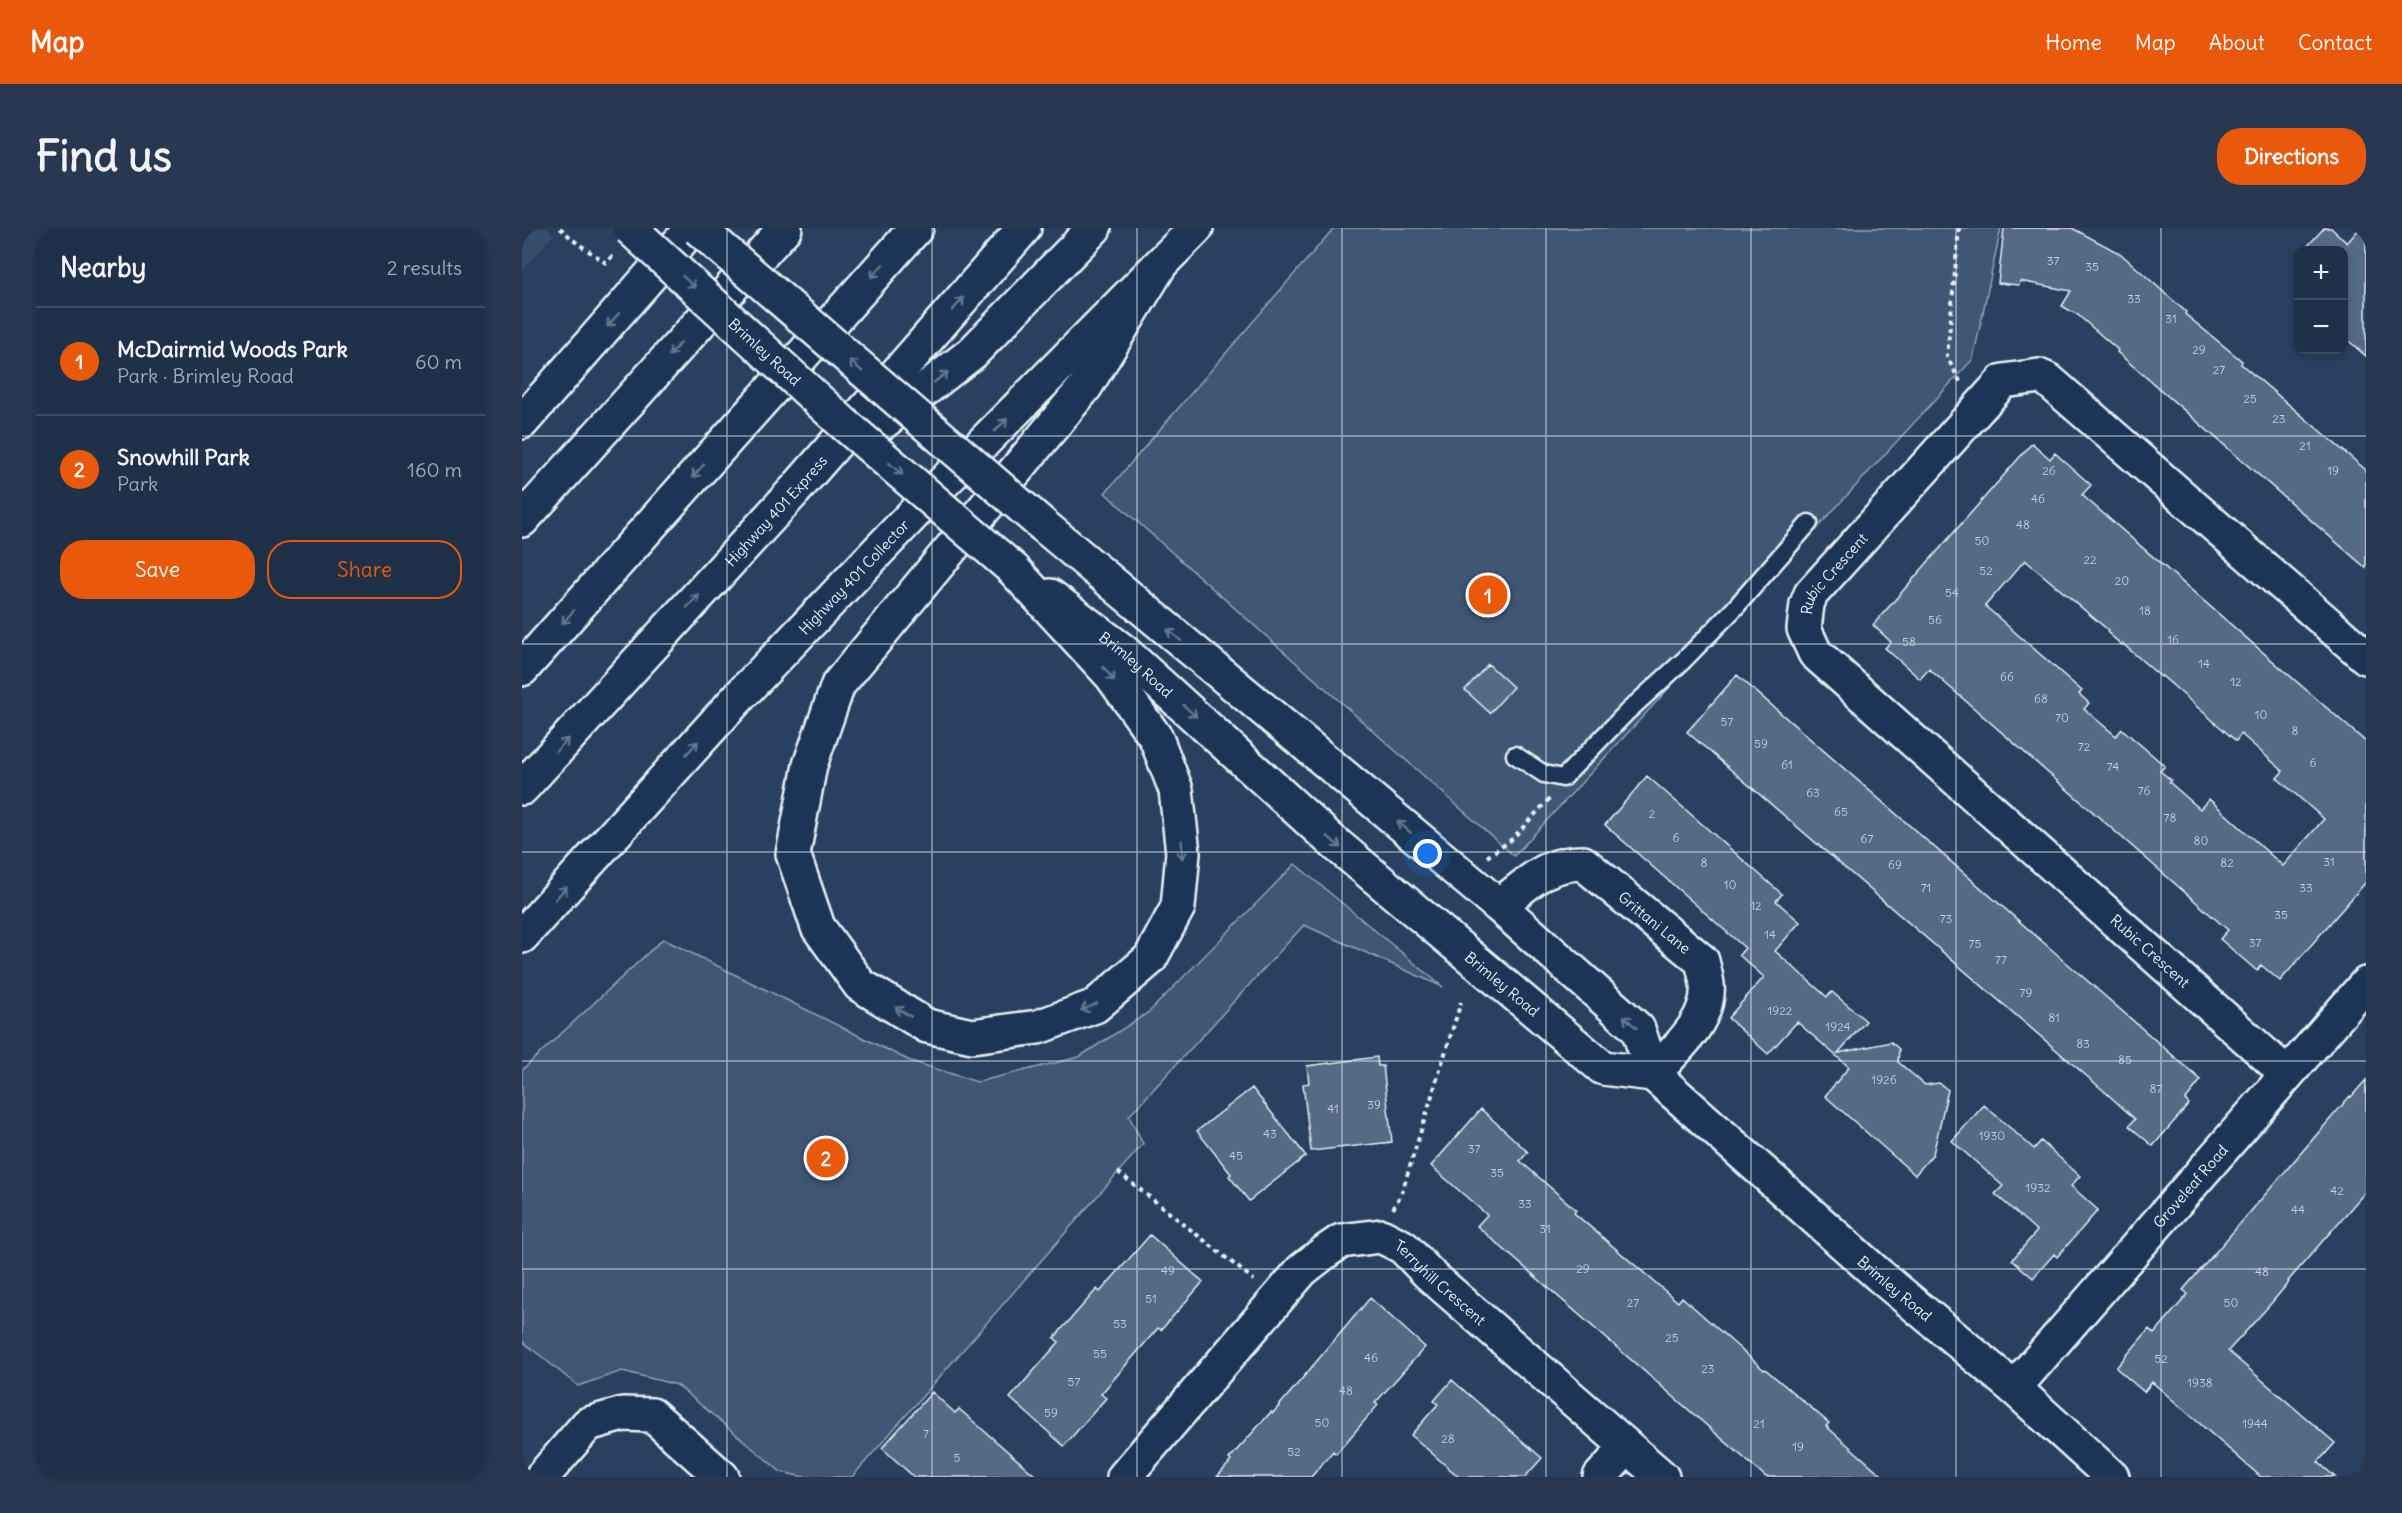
<!DOCTYPE html>
<meta charset="utf-8">
<style>
body{margin:0;font-family:Delius,sans-serif;background:#273850;color:#f1f3f6}
.controls{position:absolute;right:18px;top:18px;display:grid;overflow:hidden;border-radius:12px;box-shadow:0 3px 9px #0003}
.controls button{width:54px;height:54px;display:grid;place-items:center;padding:0;border:0;border-bottom:2px solid #3c4b61;background:#1f3049;color:#f1f3f6;font:30px sans-serif}
.you{position:absolute;left:906px;top:626px;width:21px;height:21px;margin:-15px;border:4px solid #fff;border-radius:50%;background:#1a73e8;box-shadow:0 0 0 9px #1a73e833}
.badge{display:grid;place-items:center;width:39px;height:39px;border-radius:50%;background:#ea580c;color:#fff;font-size:20px;font-weight:700}
.pin{position:absolute;translate:-50% -50%;border:3px solid #fff;box-shadow:0 2px 6px #0006}
.list{margin:0;padding:0;list-style:none}
h2{display:flex;justify-content:space-between;align-items:center;height:78px;margin:0;padding:0 24px;font-size:26px}
h2 small{font-size:20px;font-weight:400;color:#a1a9b4}
.list li{display:grid;grid-template-columns:39px 1fr auto;gap:18px;align-items:center;box-sizing:border-box;height:108px;padding:0 24px;border-top:2px solid #3c4b61}
.list b{display:block;font-size:22px;white-space:nowrap}
.list p{margin:0;font-size:20px;white-space:nowrap;color:#a1a9b4}
.list em{font-size:20px;font-style:normal;color:#a1a9b4}
.actions{display:flex;gap:12px;padding:18px 24px}
.actions a{flex:1;padding:14px 0;border:2px solid #ea580c;border-radius:24px;text-align:center;font-size:21px;color:#ea580c}
.actions .main{background:#ea580c;color:#fff}
.map{position:relative;flex:none;width:1844px;height:1249px;overflow:hidden;border-radius:24px}
header{display:flex;align-items:center;gap:36px;box-sizing:border-box;height:84px;padding:0 30px;background:#ea580c;color:#fff}
header strong{font-size:28px}
nav{display:flex;gap:33px;margin-inline-start:auto;font-size:21px}
.intro{display:flex;align-items:center;justify-content:space-between;box-sizing:border-box;height:144px;padding:0 36px}
h1{margin:0;font-size:42px}
.button{padding:15px 27px;border-radius:24px;background:#ea580c;color:#fff;font-size:21px;font-weight:700}
main{display:flex;gap:36px;padding:0 36px}
aside{flex:1;background:#1f3049;border-radius:24px;box-shadow:0 3px 9px #0003}
.map>svg:first-child{display:block}
.built{fill:#364d6b}
.green{fill:#415774;stroke:#94a4b6;stroke-width:1.5}
.building{fill:#556a83;stroke:#e8f1f8;stroke-width:1.5;fill-rule:evenodd}
.lines{fill:none;stroke-linecap:round;stroke-linejoin:round}
.lane-casing{stroke:#e8f1f8;stroke-width:21}
.street-casing{stroke:#e8f1f8;stroke-width:38}
.secondary-casing{stroke:#e8f1f8;stroke-width:38}
.highway-casing{stroke:#e8f1f8;stroke-width:38}
.path{stroke:#e8f1f8;stroke-width:4;stroke-dasharray:4.5 4.5;stroke-linecap:butt}
.lane{stroke:#1d3557;stroke-width:16}
.street{stroke:#1d3557;stroke-width:33}
.secondary{stroke:#1d3557;stroke-width:33}
.highway{stroke:#1d3557;stroke-width:33}
.secondary-bridge-casing{stroke:#e8f1f8;stroke-width:38;stroke-linecap:butt}
.secondary-bridge{stroke:#1d3557;stroke-width:33}
.oneway{stroke:#64778f}
.grid{fill:none;stroke:#e8f1f8;stroke-width:1.5;stroke-opacity:0.55}
.labels{text-anchor:middle;dominant-baseline:central;stroke-width:6;stroke-linejoin:round;paint-order:stroke}
.number-label{font-size:12px;fill:#c3cfdb}
.street-label{font-size:15px;fill:#e8f1f8;stroke:#1d3557}
</style>
<header>
<strong>Map</strong>
<nav><a>Home</a><a>Map</a><a>About</a><a>Contact</a></nav>
</header>
<div class="intro"><h1>Find us</h1><a class="button">Directions</a></div>
<main>
<aside>
<h2>Nearby<small>2 results</small></h2>
<ul class="list">
<li><span class="badge">1</span><div><b>McDairmid Woods Park</b><p>Park · Brimley Road</p></div><em>60 m</em></li>
<li><span class="badge">2</span><div><b>Snowhill Park</b><p>Park</p></div><em>160 m</em></li>
</ul>
<div class="actions"><a class="main">Save</a><a>Share</a></div>
</aside>
<div class="map">
<svg width="1844" height="1249" viewBox="0 0 1844 1249">
<rect width="100%" height="100%" fill="#294061"/>
<filter id="ink" filterUnits="userSpaceOnUse"><feTurbulence type="fractalNoise" baseFrequency=".0167" numOctaves="2"/><feDisplacementMap in="SourceGraphic" scale="12" xChannelSelector="R" yChannelSelector="G"/><feConvolveMatrix kernelMatrix="1 2 1 2 8 2 1 2 1" color-interpolation-filters="sRGB"/></filter>
<g filter="url(#ink)">
<path class="built" d="M 0,0 L 25,0 L 32,6 L 0,43 Z"/>
<path class="green" d="M 812,0 L 1479,0 L 1451,131 L 992,628 L 583,265 Z
M 773,636 L 921,759 L 782,697 L 607,888 L 621,916 L 330,1249 L 282,1249 L 259,1244 L 155,1157 L 100,1143 L 56,1158 L 0,1113 L 0,842 L 141,711 L 386,832 L 455,854 L 557,829 L 627,784 Z"/>
<path class="building" d="M 1482,0 L 1550,0 L 1599,26 L 1664,84 L 1663,86 L 1720,133 L 1719,136 L 1844,242 L 1844,340 L 1595,124 L 1596,122 L 1556,87 L 1540,78 L 1549,63 L 1498,53 L 1497,57 L 1476,55 Z
M 1802,0 L 1809,0 L 1825,15 L 1838,0 L 1844,0 L 1844,128 L 1821,108 L 1821,22 L 1782,22 Z
M 1510,215 L 1528,231 L 1533,225 L 1569,257 L 1560,267 L 1844,514 L 1844,654 L 1758,753 L 1739,737 L 1735,743 L 1698,711 L 1706,702 L 1407,441 L 1398,451 L 1363,420 L 1369,414 L 1351,397 ZM 1503,332 L 1586,402 L 1585,404 L 1600,417 L 1601,416 L 1639,449 L 1640,448 L 1714,513 L 1719,506 L 1761,543 L 1755,550 L 1802,591 L 1761,638 L 1687,571 L 1678,581 L 1647,554 L 1649,552 L 1638,543 L 1643,538 L 1600,501 L 1594,508 L 1562,481 L 1567,475 L 1557,466 L 1560,463 L 1463,378 Z
M 966,436 L 991,459 L 968,485 L 943,462 Z
M 1215,447 L 1679,852 L 1663,872 L 1667,876 L 1631,918 L 1607,898 L 1613,891 L 1582,863 L 1165,504 Z
M 1125,548 L 1260,666 L 1254,673 L 1278,694 L 1253,723 L 1305,769 L 1310,764 L 1344,793 L 1316,825 L 1369,814 L 1377,821 L 1376,834 L 1403,857 L 1417,855 L 1426,862 L 1411,926 L 1393,947 L 1303,868 L 1327,839 L 1275,794 L 1246,826 L 1206,790 L 1242,749 L 1217,727 L 1223,720 L 1083,597 Z
M 855,829 L 856,838 L 861,838 L 870,914 L 789,923 L 781,856 L 787,855 L 785,838 Z
M 1844,852 L 1844,963 L 1766,1053 L 1767,1054 L 1746,1079 L 1706,1123 L 1813,1215 L 1796,1234 L 1813,1249 L 1739,1249 L 1630,1154 L 1622,1164 L 1594,1140 L 1627,1101 L 1632,1106 L 1666,1066 L 1661,1062 L 1828,868 L 1829,869 Z
M 730,860 L 784,928 L 727,973 L 707,948 L 709,946 L 675,903 Z
M 1462,877 L 1512,921 L 1519,913 L 1558,948 L 1549,958 L 1576,982 L 1535,1029 L 1532,1026 L 1511,1050 L 1490,1032 L 1515,1003 L 1473,966 L 1481,958 L 1430,913 Z
M 959,881 L 1006,924 L 998,933 L 1054,982 L 1052,985 L 1156,1074 L 1160,1069 L 1242,1142 L 1243,1141 L 1307,1195 L 1304,1198 L 1362,1249 L 1244,1249 L 955,998 L 965,987 L 909,938 Z
M 628,1007 L 681,1054 L 639,1102 L 636,1100 L 579,1166 L 584,1170 L 542,1218 L 488,1170 L 537,1114 L 532,1110 L 575,1061 L 578,1064 Z
M 848,1070 L 903,1119 L 853,1175 L 856,1177 L 814,1226 L 811,1223 L 789,1249 L 695,1249 L 709,1233 L 707,1231 L 749,1184 L 751,1185 Z
M 930,1152 L 1020,1230 L 1003,1249 L 937,1249 L 889,1207 L 916,1176 L 912,1173 Z
M 410,1164 L 433,1185 L 437,1181 L 515,1249 L 392,1249 L 360,1220 Z"/>
<g class="lines">
<g class="lane-casing">
<path id="lane" d="M 993,527 L 1022,546 L 1041,550 L 1105,484 L 1161,433 L 1212,381 L 1287,295"/>
</g>
<g class="street-casing">
<g id="street">
<path id="s1" d="M 976,677 C 1007,657 1020,635 1061,635 L 1180,733 C 1182,741 1184,749 1185,756 C 1189,792 1153,822 1131,846"/>
<path id="s2" d="M 1765,846 L 1293,425 L 1282,401 L 1285,376 L 1289,366 L 1481,153 L 1517,148 L 1526,152 L 1844,429"/>
<path id="s3" d="M 1492,1160 L 1844,756"/>
<path d="M 20,1249 L 66,1196 L 101,1186 L 130,1187 L 200,1249"/>
<path id="s4" d="M 602,1249 L 780,1042 L 803,1024 L 819,1013 L 859,1008 L 881,1019 L 907,1046 L 1140,1249"/>
<path d="M 1078,1249 L 1104,1220"/>
</g>
</g>
<g class="secondary-casing">
<g id="secondary">
<path id="s5" d="M 522,298 L 976,677 L 1116,801 L 1131,846 L 1358,1048 L 1492,1160 L 1590,1249"/>
<path id="s6" d="M 528,368 L 601,423 L 809,612 L 1081,840 L 1131,846"/>
</g>
</g>
<g class="highway-casing">
<g id="highway">
<path d="M 0,194 L 170,0"/>
<path d="M 360,195 L 450,125 L 572,0"/>
<path d="M 0,292 L 263,0"/>
<path d="M 491,341 L 589,447 L 634,510 L 654,562 L 661,625 L 656,679 L 628,731 L 573,778 L 516,799 L 450,808 L 405,798 L 338,757 L 296,699 L 271,626 L 288,537 L 316,457 L 563,159 L 638,37"/>
<path d="M 0,441 L 394,0"/>
<path id="s7" d="M 0,560 L 273,262 L 502,0"/>
<path id="s8" d="M 0,708 L 214,472 L 418,258 L 674,0"/>
</g>
</g>
<path class="path" d="M 38,0 L 55,15 L 84,35 L 93,25
M 1437,0 L 1425,129 L 1440,157
M 965,629 L 989,612 L 1030,568
M 596,944 L 732,1052
M 871,981 L 880,964 L 939,774"/>
<use href="#lane" class="lane"/>
<use href="#street" class="street"/>
<use href="#secondary" class="secondary"/>
<use href="#highway" class="highway"/>
<g class="secondary-bridge-casing">
<g id="secondary-bridge">
<path id="s9" d="M 108,0 L 321,195 L 491,341"/>
<path d="M 176,0 L 522,298"/>
</g>
</g>
<use href="#secondary-bridge" class="secondary-bridge"/>
</g>
<defs><path id="oneway-shaft" d="M-6 0H5M1.5-3L5.5 0L1.5 3" fill="none" stroke-width="1.6" stroke-linecap="round" stroke-linejoin="round" transform="scale(1.5)"/></defs>
<g class="oneway">
<use href="#oneway-shaft" transform="translate(355 43) rotate(132)"/>
<use href="#oneway-shaft" transform="translate(167 54) rotate(42)"/>
<use href="#oneway-shaft" transform="translate(436 76) rotate(-49)"/>
<use href="#oneway-shaft" transform="translate(91 92) rotate(131)"/>
<use href="#oneway-shaft" transform="translate(153 121) rotate(132)"/>
<use href="#oneway-shaft" transform="translate(334 138) rotate(-139)"/>
<use href="#oneway-shaft" transform="translate(419 149) rotate(-38)"/>
<use href="#oneway-shaft" transform="translate(479 197) rotate(-45)"/>
<use href="#oneway-shaft" transform="translate(374 241) rotate(41)"/>
<use href="#oneway-shaft" transform="translate(176 243) rotate(132)"/>
<use href="#oneway-shaft" transform="translate(171 373) rotate(-47)"/>
<use href="#oneway-shaft" transform="translate(46 389) rotate(132)"/>
<use href="#oneway-shaft" transform="translate(652 407) rotate(-140)"/>
<use href="#oneway-shaft" transform="translate(587 446) rotate(50)"/>
<use href="#oneway-shaft" transform="translate(668 483) rotate(42)"/>
<use href="#oneway-shaft" transform="translate(40 517) rotate(-47)"/>
<use href="#oneway-shaft" transform="translate(170 520) rotate(-48)"/>
<use href="#oneway-shaft" transform="translate(882 599) rotate(-140)"/>
<use href="#oneway-shaft" transform="translate(812 614) rotate(41)"/>
<use href="#oneway-shaft" transform="translate(660 622) rotate(88)"/>
<use href="#oneway-shaft" transform="translate(39 665) rotate(-48)"/>
<use href="#oneway-shaft" transform="translate(567 779) rotate(156)"/>
<use href="#oneway-shaft" transform="translate(381 784) rotate(-149)"/>
<use href="#oneway-shaft" transform="translate(1108 794) rotate(-138)"/>
</g>
</g>
<path class="grid" d="M 205,0 L 205,1249M 410,0 L 410,1249M 615,0 L 615,1249M 820,0 L 820,1249M 1024,0 L 1024,1249M 1229,0 L 1229,1249M 1434,0 L 1434,1249M 1639,0 L 1639,1249M 0,208 L 1844,208M 0,416 L 1844,416M 0,624 L 1844,624M 0,833 L 1844,833M 0,1041 L 1844,1041"/>
<g class="labels">
<g class="number-label">
<text x="1531" y="32">37</text>
<text x="1570" y="38">35</text>
<text x="1612" y="70">33</text>
<text x="1649" y="90">31</text>
<text x="1677" y="121">29</text>
<text x="1697" y="141">27</text>
<text x="1728" y="170">25</text>
<text x="1757" y="190">23</text>
<text x="1783" y="217">21</text>
<text x="1527" y="242">26</text>
<text x="1811" y="242">19</text>
<text x="1516" y="270">46</text>
<text x="1501" y="296">48</text>
<text x="1460" y="312">50</text>
<text x="1568" y="331">22</text>
<text x="1464" y="342">52</text>
<text x="1600" y="352">20</text>
<text x="1430" y="364">54</text>
<text x="1623" y="382">18</text>
<text x="1413" y="391">56</text>
<text x="1651" y="411">16</text>
<text x="1387" y="413">58</text>
<text x="1682" y="435">14</text>
<text x="1485" y="448">66</text>
<text x="1714" y="453">12</text>
<text x="1519" y="470">68</text>
<text x="1739" y="486">10</text>
<text x="1540" y="489">70</text>
<text x="1205" y="493">57</text>
<text x="1773" y="502">8</text>
<text x="1239" y="515">59</text>
<text x="1562" y="518">72</text>
<text x="1791" y="534">6</text>
<text x="1265" y="536">61</text>
<text x="1591" y="538">74</text>
<text x="1622" y="562">76</text>
<text x="1291" y="564">63</text>
<text x="1319" y="583">65</text>
<text x="1130" y="585">2</text>
<text x="1648" y="589">78</text>
<text x="1154" y="609">6</text>
<text x="1345" y="610">67</text>
<text x="1679" y="612">80</text>
<text x="1807" y="633">31</text>
<text x="1182" y="634">8</text>
<text x="1705" y="634">82</text>
<text x="1373" y="636">69</text>
<text x="1208" y="656">10</text>
<text x="1404" y="659">71</text>
<text x="1784" y="659">33</text>
<text x="1234" y="677">12</text>
<text x="1759" y="686">35</text>
<text x="1424" y="690">73</text>
<text x="1248" y="706">14</text>
<text x="1733" y="714">37</text>
<text x="1453" y="715">75</text>
<text x="1479" y="731">77</text>
<text x="1504" y="764">79</text>
<text x="1258" y="782">1922</text>
<text x="1532" y="789">81</text>
<text x="1316" y="798">1924</text>
<text x="1561" y="815">83</text>
<text x="1603" y="831">85</text>
<text x="1362" y="851">1926</text>
<text x="1634" y="860">87</text>
<text x="852" y="876">39</text>
<text x="811" y="880">41</text>
<text x="748" y="905">43</text>
<text x="1470" y="907">1930</text>
<text x="952" y="920">37</text>
<text x="714" y="927">45</text>
<text x="975" y="944">35</text>
<text x="1516" y="959">1932</text>
<text x="1815" y="962">42</text>
<text x="1003" y="975">33</text>
<text x="1776" y="981">44</text>
<text x="1023" y="1000">31</text>
<text x="1061" y="1040">29</text>
<text x="646" y="1042">49</text>
<text x="1740" y="1043">48</text>
<text x="629" y="1070">51</text>
<text x="1111" y="1074">27</text>
<text x="1709" y="1074">50</text>
<text x="598" y="1095">53</text>
<text x="1150" y="1109">25</text>
<text x="578" y="1125">55</text>
<text x="849" y="1129">46</text>
<text x="1639" y="1130">52</text>
<text x="1186" y="1140">23</text>
<text x="552" y="1153">57</text>
<text x="1678" y="1154">1938</text>
<text x="824" y="1162">48</text>
<text x="529" y="1184">59</text>
<text x="800" y="1194">50</text>
<text x="1237" y="1195">21</text>
<text x="1733" y="1195">1944</text>
<text x="404" y="1205">7</text>
<text x="926" y="1210">28</text>
<text x="1276" y="1218">19</text>
<text x="772" y="1223">52</text>
<text x="435" y="1229">5</text>
</g>
<g class="street-label">
<text stroke="none"><textPath href="#s9" startOffset="183">Brimley Road</textPath></text>
<text stroke="none"><textPath href="#s7" startOffset="376">Highway 401 Express</textPath></text>
<text stroke="none"><textPath href="#s2" startOffset="724">Rubic Crescent</textPath></text>
<text stroke="none"><textPath href="#s8" startOffset="489">Highway 401 Collector</textPath></text>
<text stroke="none"><textPath href="#s6" startOffset="110">Brimley Road</textPath></text>
<text stroke="none"><textPath href="#s1" startOffset="190">Grittani Lane</textPath></text>
<text transform="translate(1628 723) rotate(42)">Rubic Crescent</text>
<text stroke="none"><textPath href="#s6" startOffset="596">Brimley Road</textPath></text>
<text stroke="none"><textPath href="#s3" startOffset="268">Groveleaf Road</textPath></text>
<text stroke="none"><textPath href="#s4" startOffset="438">Terryhill Crescent</textPath></text>
<text stroke="none"><textPath href="#s5" startOffset="1149">Brimley Road</textPath></text>
</g>
</g>
</svg>
<div class="controls">
<button>+</button>
<button>−</button>
</div>
<div class="you"></div>
<div class="pin badge" style="left:966px;top:367px">1</div>
<div class="pin badge" style="left:304px;top:930px">2</div>
</div>
</main>
